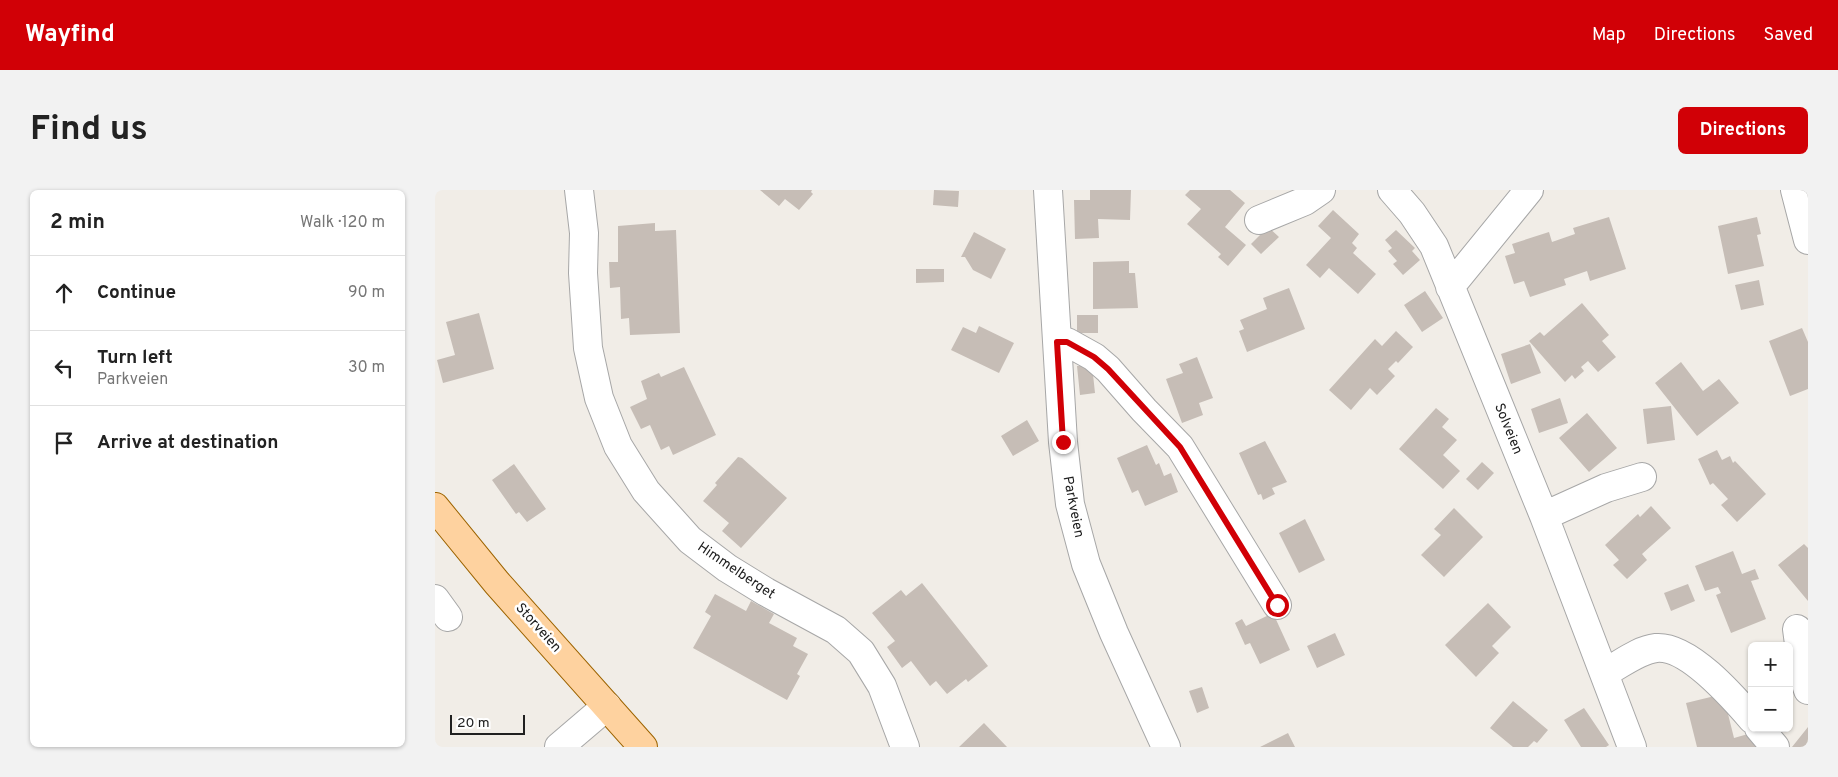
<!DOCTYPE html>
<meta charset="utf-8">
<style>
body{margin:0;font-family:Overpass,sans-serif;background:#f2f2f2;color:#222}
.controls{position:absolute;right:15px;bottom:15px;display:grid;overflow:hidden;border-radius:8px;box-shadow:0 1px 4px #0004}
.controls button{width:45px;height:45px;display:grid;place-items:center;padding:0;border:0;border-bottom:1px solid #e0e0e0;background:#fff;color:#222;font:25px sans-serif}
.scale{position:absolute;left:15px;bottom:12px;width:75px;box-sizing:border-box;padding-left:5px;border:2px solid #202020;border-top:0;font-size:14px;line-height:18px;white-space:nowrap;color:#202020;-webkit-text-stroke:4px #fff;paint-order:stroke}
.stop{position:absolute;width:15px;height:15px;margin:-11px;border:4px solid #d10006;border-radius:50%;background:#fff}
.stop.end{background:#d10006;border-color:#fff;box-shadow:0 1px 5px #0008}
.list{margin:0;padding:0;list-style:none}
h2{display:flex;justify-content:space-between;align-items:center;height:65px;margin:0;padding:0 20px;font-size:21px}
h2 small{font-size:16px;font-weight:400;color:#767676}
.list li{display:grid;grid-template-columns:32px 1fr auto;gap:15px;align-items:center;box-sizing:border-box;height:75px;padding:0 20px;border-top:1px solid #e0e0e0}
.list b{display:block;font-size:19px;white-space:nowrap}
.list p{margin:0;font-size:16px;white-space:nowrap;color:#767676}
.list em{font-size:16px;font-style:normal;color:#767676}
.icon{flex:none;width:28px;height:28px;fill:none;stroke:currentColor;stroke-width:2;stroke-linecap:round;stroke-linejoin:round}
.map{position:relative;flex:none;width:1373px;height:557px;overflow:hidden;border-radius:8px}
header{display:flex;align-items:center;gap:30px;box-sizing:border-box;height:70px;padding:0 25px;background:#d10006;color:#fff}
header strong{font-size:24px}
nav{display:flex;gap:28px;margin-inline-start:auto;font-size:18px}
.intro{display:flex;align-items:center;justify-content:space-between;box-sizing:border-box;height:120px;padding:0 30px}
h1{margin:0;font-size:35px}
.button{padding:12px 22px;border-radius:8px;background:#d10006;color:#fff;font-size:18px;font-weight:700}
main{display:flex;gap:30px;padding:0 30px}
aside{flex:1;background:#fff;border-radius:8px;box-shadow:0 1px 4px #0004}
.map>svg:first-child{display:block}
.building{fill:#c6bdb6}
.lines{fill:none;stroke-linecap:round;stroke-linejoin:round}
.minor-casing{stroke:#a7a7a7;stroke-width:30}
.major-casing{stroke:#9d6400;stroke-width:30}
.minor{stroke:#fff;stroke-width:28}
.major{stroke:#fed29f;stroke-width:28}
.route{stroke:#d10006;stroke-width:6}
.labels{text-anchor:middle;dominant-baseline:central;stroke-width:5;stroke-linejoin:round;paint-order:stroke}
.street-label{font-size:14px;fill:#202020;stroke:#fff}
</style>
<header>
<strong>Wayfind</strong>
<nav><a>Map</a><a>Directions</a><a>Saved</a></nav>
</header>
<div class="intro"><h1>Find us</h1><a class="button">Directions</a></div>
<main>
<aside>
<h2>2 min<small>Walk · 120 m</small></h2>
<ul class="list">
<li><svg class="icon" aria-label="ahead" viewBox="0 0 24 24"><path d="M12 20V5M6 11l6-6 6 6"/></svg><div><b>Continue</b></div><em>90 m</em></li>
<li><svg class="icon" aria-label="left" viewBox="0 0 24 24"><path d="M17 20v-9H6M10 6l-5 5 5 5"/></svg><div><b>Turn left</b><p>Parkveien</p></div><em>30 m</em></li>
<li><svg class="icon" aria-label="arrive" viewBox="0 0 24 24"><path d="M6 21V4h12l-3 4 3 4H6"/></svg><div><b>Arrive at destination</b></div></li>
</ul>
</aside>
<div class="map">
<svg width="1373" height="557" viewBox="0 0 1373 557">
<rect width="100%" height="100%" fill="#f1ede7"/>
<path class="building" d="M 325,0 L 377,0 L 376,2 L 378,4 L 364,20 L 350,9 L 344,16 Z
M 499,0 L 524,1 L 523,17 L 498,15 Z
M 655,0 L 696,0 L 695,30 L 663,29 L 664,48 L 640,49 L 639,10 L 655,10 Z
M 755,0 L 795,0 L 810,13 L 790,37 L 811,55 L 793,76 L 783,67 L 786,64 L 752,34 L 766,19 L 750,5 Z
M 898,20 L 924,44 L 917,53 L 922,58 L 918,63 L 941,84 L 923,104 L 894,78 L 885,88 L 871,75 L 896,48 L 883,36 Z
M 1174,27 L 1191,79 L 1155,91 L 1152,81 L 1129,89 L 1131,95 L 1095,107 L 1089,91 L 1079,94 L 1070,66 L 1080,63 L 1077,54 L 1114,42 L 1117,52 L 1140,44 L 1138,38 Z
M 1322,27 L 1326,44 L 1322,45 L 1329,76 L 1293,84 L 1283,36 Z
M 220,33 L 220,41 L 241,40 L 245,143 L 195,145 L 194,128 L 186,129 L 185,97 L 175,98 L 174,72 L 183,72 L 183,36 Z
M 833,37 L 844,47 L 826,64 L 816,54 Z
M 961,40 L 980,58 L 977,61 L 985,70 L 968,85 L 958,74 L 962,71 L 953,61 L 957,58 L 950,50 Z
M 539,42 L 571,59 L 556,89 L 538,80 L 530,67 L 526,67 Z
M 694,71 L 694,83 L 700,83 L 703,118 L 658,119 L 658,72 Z
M 481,79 L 509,79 L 509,92 L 481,93 Z
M 1324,90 L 1329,115 L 1306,120 L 1300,95 Z
M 854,98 L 870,139 L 812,162 L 804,141 L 809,139 L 805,130 L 832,119 L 828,108 Z
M 990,101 L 1008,128 L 987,142 L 969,115 Z
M 1147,113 L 1174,145 L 1167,151 L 1181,167 L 1163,182 L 1153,171 L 1146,177 L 1149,181 L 1140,189 L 1137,185 L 1130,192 L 1094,151 L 1105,142 L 1109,146 Z
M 44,123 L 59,179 L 8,193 L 2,170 L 20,165 L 11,132 Z
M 642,125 L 663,125 L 663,143 L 642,143 Z
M 544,136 L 579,153 L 564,183 L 516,160 L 528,137 L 541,143 Z
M 1367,138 L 1373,152 L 1373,199 L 1355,206 L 1334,151 Z
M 961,141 L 978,157 L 963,173 L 961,171 L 953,179 L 960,186 L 942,205 L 935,198 L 916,220 L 894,200 L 940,149 L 947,156 Z
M 1095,154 L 1106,183 L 1076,194 L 1066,164 Z
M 762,167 L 778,208 L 764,213 L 768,225 L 747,233 L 731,189 L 748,183 L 744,174 Z
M 1246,172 L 1268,201 L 1284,189 L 1304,213 L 1262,246 L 1220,193 Z
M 657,175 L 660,203 L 645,205 L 642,176 Z
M 249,177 L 281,245 L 238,265 L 234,256 L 226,260 L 215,235 L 206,239 L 195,217 L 212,209 L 206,191 L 224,183 L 226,187 Z
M 1125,208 L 1133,233 L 1104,243 L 1096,219 Z
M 1236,216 L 1240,250 L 1212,254 L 1208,219 Z
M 1001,218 L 1014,229 L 1007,237 L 1022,250 L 1008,265 L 1025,281 L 1008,299 L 964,259 Z
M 1152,223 L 1182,258 L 1154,282 L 1124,248 Z
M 592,230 L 604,251 L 578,266 L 566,246 Z
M 830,251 L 852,292 L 837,298 L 840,304 L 828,310 L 826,304 L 823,305 L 804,263 Z
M 712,255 L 721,275 L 724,273 L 729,286 L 736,283 L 743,302 L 710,316 L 703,300 L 697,303 L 682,268 Z
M 1282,260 L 1287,270 L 1295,266 L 1298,273 L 1300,271 L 1331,304 L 1302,332 L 1286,315 L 1293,309 L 1278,293 L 1275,295 L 1263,269 Z
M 303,267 L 307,268 L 352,308 L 306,358 L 287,341 L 294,333 L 268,311 L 282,295 L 280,293 Z
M 1047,272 L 1059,283 L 1043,300 L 1031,289 Z
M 79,274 L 111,319 L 92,332 L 84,322 L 81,324 L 57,290 Z
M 1216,316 L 1236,338 L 1207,364 L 1212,370 L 1192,389 L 1178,375 L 1184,370 L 1170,355 L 1203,324 L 1205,327 Z
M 1019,318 L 1048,347 L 1009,387 L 986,365 L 1006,345 L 999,339 Z
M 870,329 L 890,370 L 864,383 L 844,343 Z
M 1369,354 L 1373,358 L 1373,411 L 1343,375 Z
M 1298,361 L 1307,384 L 1320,379 L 1324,389 L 1316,391 L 1331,429 L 1296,443 L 1281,405 L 1286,403 L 1283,397 L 1270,401 L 1260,376 Z
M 487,393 L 553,476 L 533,492 L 531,489 L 512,504 L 501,491 L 495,496 L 476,471 L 467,478 L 452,457 L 460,451 L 437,423 L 466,400 L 471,406 Z
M 1253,394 L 1260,411 L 1236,421 L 1229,403 Z
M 280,404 L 311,421 L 316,411 L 339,424 L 334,433 L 362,448 L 358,456 L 373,464 L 362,484 L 365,486 L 352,510 L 258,458 L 276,426 L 270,422 Z
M 1053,413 L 1076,437 L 1057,456 L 1064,463 L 1041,487 L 1010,455 Z
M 838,423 L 855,460 L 825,474 L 815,453 L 810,455 L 800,433 L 807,429 L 811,436 Z
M 900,443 L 910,465 L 882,478 L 872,456 Z
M 767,497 L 774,518 L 762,523 L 754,501 Z
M 1288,504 L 1299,548 L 1320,542 L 1324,557 L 1262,557 L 1251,513 Z
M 1078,511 L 1113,540 L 1102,553 L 1099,551 L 1093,557 L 1078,557 L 1055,538 Z
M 1149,518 L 1174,555 L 1171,557 L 1146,557 L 1129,530 Z
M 549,533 L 572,557 L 524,557 Z
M 1373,537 L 1373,557 L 1357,557 Z
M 853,543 L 860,557 L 825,557 Z"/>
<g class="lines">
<g class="minor-casing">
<path id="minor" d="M 144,0 L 149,43 L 148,83 L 153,158 L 164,208 L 183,256 L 211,301 L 255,350 L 292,378 L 331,402 L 401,440 L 426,462 L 447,496 L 470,557
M 613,0 L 628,252 L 635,314 L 651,374 L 679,443 L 731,557
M 957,0 L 977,23 L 999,56 L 1109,326 L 1197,557
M 1360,0 L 1373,50
M 824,30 L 870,11 L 886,0
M 1015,97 L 1094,0
M 622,152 L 632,152 L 659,167 L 673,179 L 709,220 L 745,257 L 842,415
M 1109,326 L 1171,298 L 1207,287
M 0,409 L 13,427
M 1362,439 L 1368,484 L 1373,500
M 1169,483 C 1185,475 1203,460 1221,458 C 1253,455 1298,507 1317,529
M 1324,538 L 1340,557
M 124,557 L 172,516"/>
</g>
<g class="major-casing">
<path id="major" d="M 0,317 L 62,393 L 208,557"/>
</g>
<use href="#minor" class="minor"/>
<use href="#major" class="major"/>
</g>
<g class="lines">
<path class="route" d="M 628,252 L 622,152 L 632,152 L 659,167 L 673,179 L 745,257 L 842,415"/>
</g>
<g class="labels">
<g class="street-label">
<text transform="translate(1073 239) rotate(68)">Solveien</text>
<text transform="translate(638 317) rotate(79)">Parkveien</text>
<text transform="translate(301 381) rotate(34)">Himmelberget</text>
<text transform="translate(103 438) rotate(48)">Storveien</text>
</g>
</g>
</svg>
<div class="controls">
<button>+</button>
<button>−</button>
</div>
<div class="scale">20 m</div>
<div class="stop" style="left:842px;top:415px"></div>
<div class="stop end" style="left:628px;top:252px"></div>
</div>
</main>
